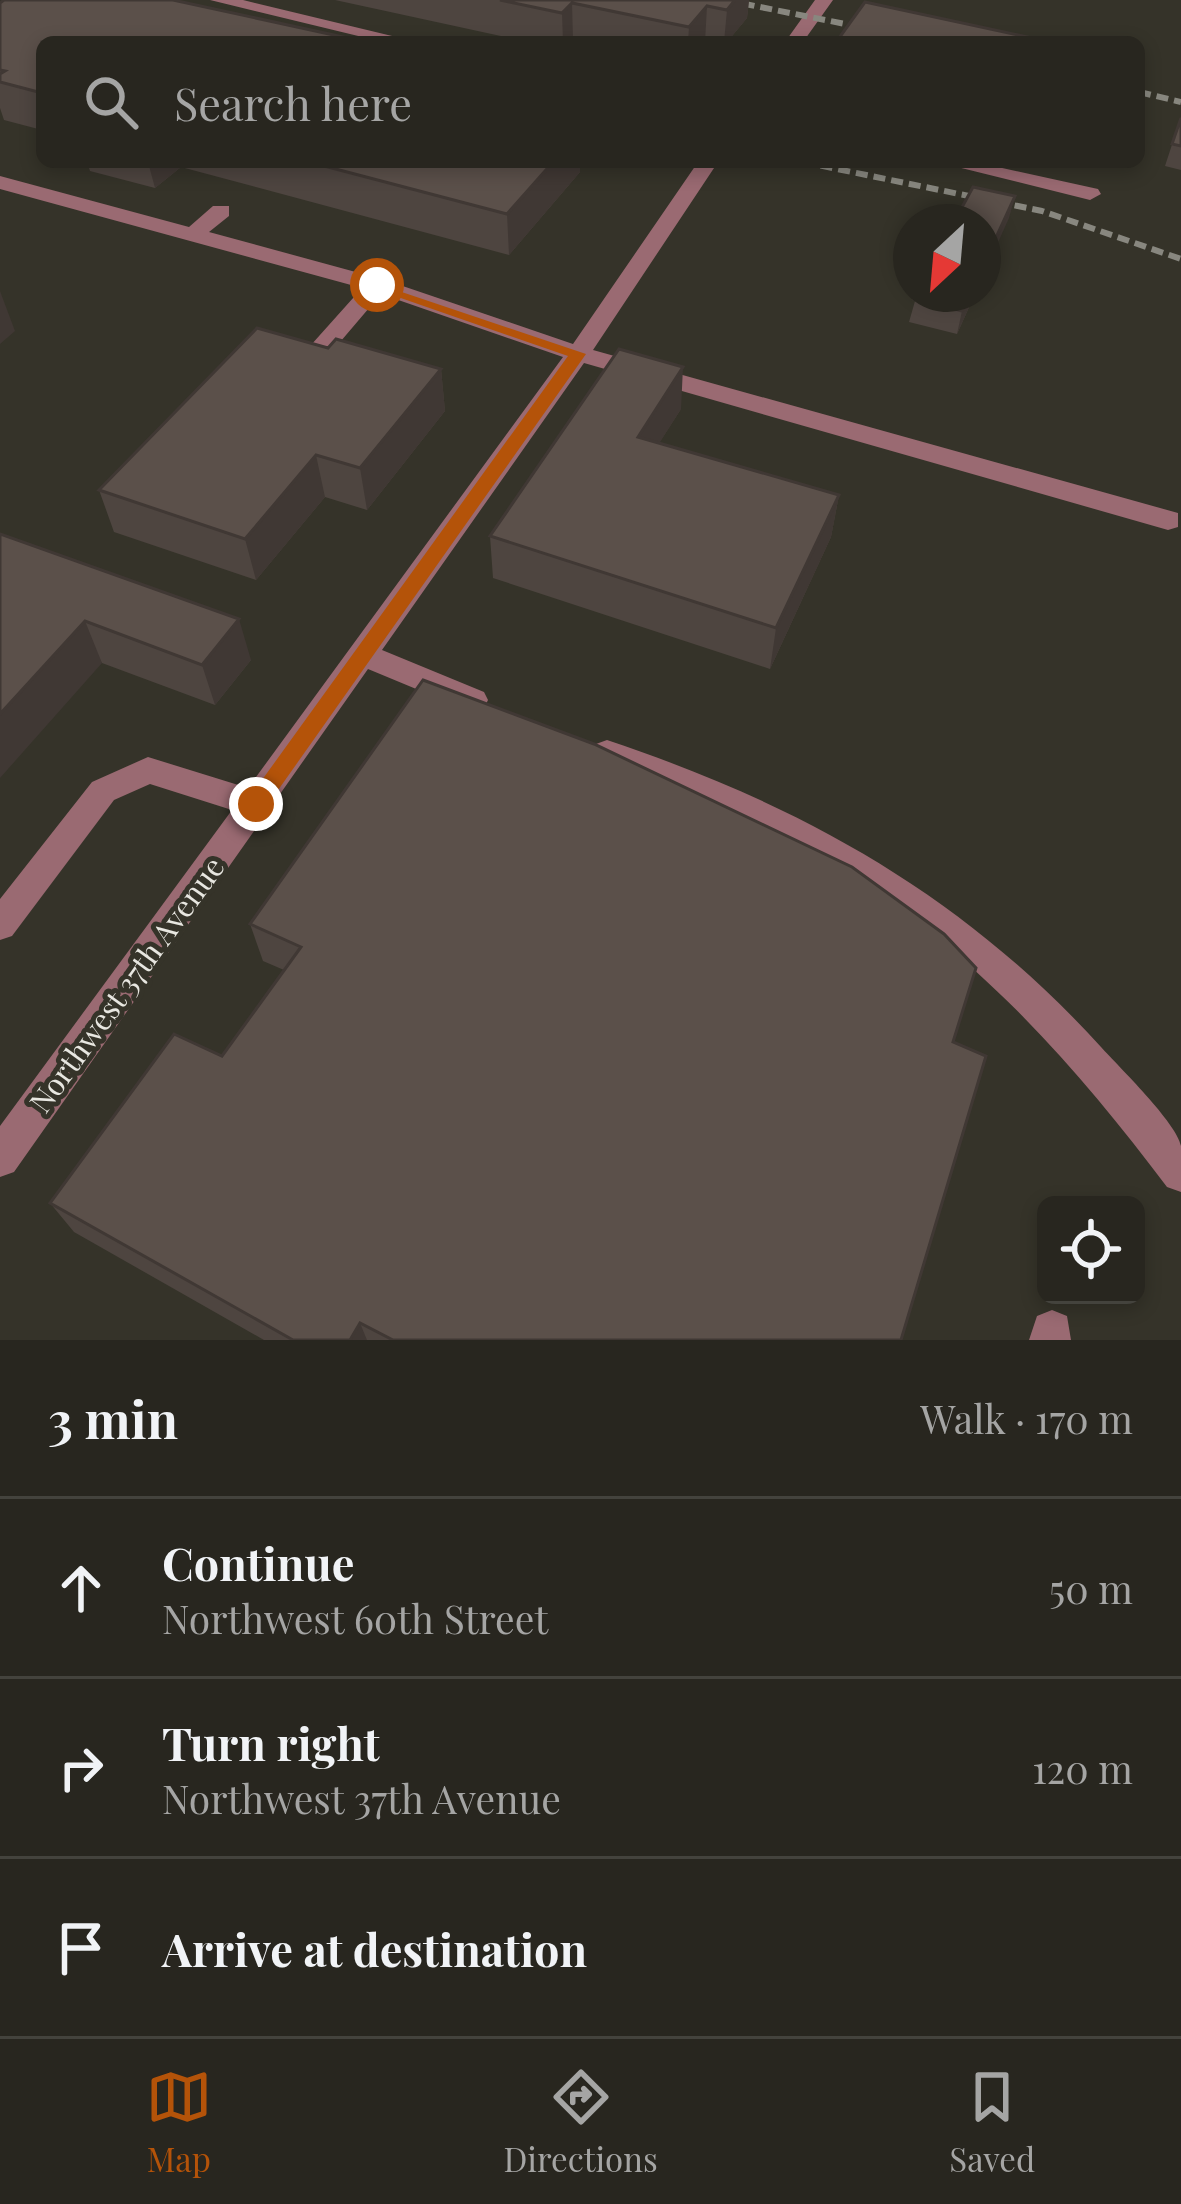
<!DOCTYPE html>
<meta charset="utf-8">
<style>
body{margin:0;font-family:"Playfair Display",serif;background:#302e28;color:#f1f3f6}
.controls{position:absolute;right:36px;bottom:36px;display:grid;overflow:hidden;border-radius:18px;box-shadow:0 6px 18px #0003}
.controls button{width:108px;height:108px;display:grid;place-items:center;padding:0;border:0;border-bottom:3px solid #44433d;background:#28261f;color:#f1f3f6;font:60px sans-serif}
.compass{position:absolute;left:893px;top:204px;width:108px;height:108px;border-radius:50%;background:#28261f;box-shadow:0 6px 18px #0003;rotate:206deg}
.stop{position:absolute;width:36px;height:36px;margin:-27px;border:9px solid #b45309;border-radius:50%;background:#fff}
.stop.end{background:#b45309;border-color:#fff;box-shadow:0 3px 12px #0008}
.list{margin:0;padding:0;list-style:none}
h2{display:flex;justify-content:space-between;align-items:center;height:156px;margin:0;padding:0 48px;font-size:51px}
h2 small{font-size:39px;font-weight:400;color:#a5a5a4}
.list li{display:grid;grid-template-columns:78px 1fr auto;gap:36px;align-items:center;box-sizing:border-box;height:180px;padding:0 48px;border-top:3px solid #44433d}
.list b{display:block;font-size:45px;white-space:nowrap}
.list p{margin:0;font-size:39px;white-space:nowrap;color:#a5a5a4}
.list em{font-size:39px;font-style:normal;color:#a5a5a4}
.icon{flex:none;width:66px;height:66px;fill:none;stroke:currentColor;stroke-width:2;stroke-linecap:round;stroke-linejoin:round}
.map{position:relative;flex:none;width:1181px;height:1340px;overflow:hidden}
.search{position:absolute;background:#28261f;box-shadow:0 6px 18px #0003;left:36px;right:36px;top:36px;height:132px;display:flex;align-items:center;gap:30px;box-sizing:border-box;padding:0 42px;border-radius:18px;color:#a5a5a4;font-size:45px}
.sheet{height:696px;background:#28261f}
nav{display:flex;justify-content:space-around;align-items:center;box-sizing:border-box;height:168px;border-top:3px solid #44433d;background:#28261f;font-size:33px;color:#a5a5a4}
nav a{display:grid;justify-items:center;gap:6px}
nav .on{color:#b45309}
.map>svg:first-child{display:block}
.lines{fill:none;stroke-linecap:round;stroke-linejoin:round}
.minor{fill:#9a6a72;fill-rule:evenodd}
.rail{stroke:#88877f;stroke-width:6;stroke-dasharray:12 6;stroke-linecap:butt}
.wall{fill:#4e4540}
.shaded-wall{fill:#403834}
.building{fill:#5b504a;stroke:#403834;stroke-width:3}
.route{fill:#b45309}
.labels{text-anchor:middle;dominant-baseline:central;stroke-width:10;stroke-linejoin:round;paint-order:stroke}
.street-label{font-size:30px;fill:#e8e7e1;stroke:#353329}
</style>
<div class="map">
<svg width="1181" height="1340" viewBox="0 0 1181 1340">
<rect width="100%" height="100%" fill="#353329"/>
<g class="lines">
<path class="minor" d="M 210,0 L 243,0 L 417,42 L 383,42 Z
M 815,0 L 833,0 L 803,42 L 785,42 Z
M 698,162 L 718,162 L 593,350 L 1178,513 L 1178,527 L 1168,530 L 584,363 L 382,650 L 484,692 L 488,700 L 484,708 L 462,708 L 368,669 L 14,1172 L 0,1177 L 0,1126 L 232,810 L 150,784 L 114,800 L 12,936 L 0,940 L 0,899 L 92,782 L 148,757 L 248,788 L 563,357 L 381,294 L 329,355 L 311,355 L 311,345 L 362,288 L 0,189 L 0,176 L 189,227 L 213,206 L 229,206 L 229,216 L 209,232 L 385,280 L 573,344 Z
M 937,162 L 975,162 L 1098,189 L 1101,194 L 1090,200 Z
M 607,740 C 801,805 962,894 1101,1047 C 1119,1067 1177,1123 1181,1146 C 1181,1161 1181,1178 1181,1192 L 1167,1187 C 1075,1065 973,949 839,870 C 763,825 678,795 596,762 L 591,753 L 596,744 Z
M 1052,1310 L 1067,1316 L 1071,1340 L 1029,1340 L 1037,1316 Z"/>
<path class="rail" d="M 725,0 L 935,42
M 1139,92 L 1181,102
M 803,162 L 1042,211 L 1181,259"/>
</g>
<path class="wall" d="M 335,0 L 749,0 L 747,18 L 727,42 L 584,42 L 573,40 L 570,42 L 528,42 Z
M 0,3 L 42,42 L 42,130 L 4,120 L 0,108 Z
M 1181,117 L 1181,170 L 1165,166 Z
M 87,162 L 580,162 L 580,172 L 509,255 L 181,167 L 155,188 L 90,171 Z
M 917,294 L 975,294 L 957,334 L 909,322 Z
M 328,348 L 441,369 L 445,411 L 367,510 L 325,497 L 256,580 L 114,532 L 99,490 Z
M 681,409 L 659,443 L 839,495 L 831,537 L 770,669 L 493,578 L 490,536 Z
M 0,534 L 251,660 L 215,705 L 102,663 Z
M 250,924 L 953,1042 L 901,1340 L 264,1340 L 74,1232 L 50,1203 L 222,1056 L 284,970 L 263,961 Z"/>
<path class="shaded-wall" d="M 735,0 L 749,0 L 747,18 L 727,42 L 724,42 L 727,10 Z
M 572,3 L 573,40 L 570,42 L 563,42 L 562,13 Z
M 707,6 L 705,42 L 688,42 L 689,27 Z
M 148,162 L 180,162 L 181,167 L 155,188 Z
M 553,162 L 580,162 L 580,172 L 509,255 L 507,214 Z
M 1015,196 L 1009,218 L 983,276 L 983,266 Z
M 0,291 L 15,331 L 0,344 Z
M 970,294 L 975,294 L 957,334 L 962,311 Z
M 683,367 L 681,409 L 636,480 L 638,437 Z
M 441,369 L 445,411 L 367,510 L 360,468 Z
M 316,455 L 325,497 L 256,580 L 245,539 Z
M 839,495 L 831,537 L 770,669 L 776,628 Z
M 239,619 L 251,660 L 215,705 L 202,665 Z
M 85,621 L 102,663 L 0,778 L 0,714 Z
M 360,1323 L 367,1340 L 350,1340 Z"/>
<path class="building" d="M 4,0 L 173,0 L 366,42 L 42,42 L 42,93 L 0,82 L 0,74 L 5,71 L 0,70 L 0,3 Z
M 500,0 L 735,0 L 727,10 L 707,6 L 689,27 L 572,3 L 562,13 Z
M 865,2 L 1050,42 L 859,42 L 839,38 Z
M 1181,118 L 1181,146 L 1172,144 Z
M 309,162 L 553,162 L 507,214 Z
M 973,187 L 1015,196 L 983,266 L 983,222 L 954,222 Z
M 917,294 L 970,294 L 962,311 L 914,299 Z
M 257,328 L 328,348 L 336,339 L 441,369 L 360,468 L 316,455 L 245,539 L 99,490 Z
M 619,349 L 683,367 L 638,437 L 839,495 L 776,628 L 490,536 Z
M 0,534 L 239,619 L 202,665 L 85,621 L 0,714 Z
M 423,680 L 594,744 L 852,867 L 944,934 L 976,968 L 953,1042 L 986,1056 L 901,1340 L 393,1340 L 360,1323 L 350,1340 L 293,1340 L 50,1203 L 174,1034 L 222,1056 L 301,947 L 250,924 Z"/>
<path class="route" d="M 372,282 L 586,354 L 264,810 L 256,813 L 246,804 L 249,798 L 568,356 L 372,288 Z"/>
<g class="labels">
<g class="street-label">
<text transform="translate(126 984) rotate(-54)">Northwest 37th Avenue</text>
</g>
</g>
</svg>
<div class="controls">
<button><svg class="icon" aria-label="locate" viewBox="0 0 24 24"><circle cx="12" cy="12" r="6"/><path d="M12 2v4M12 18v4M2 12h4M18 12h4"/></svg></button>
</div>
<svg class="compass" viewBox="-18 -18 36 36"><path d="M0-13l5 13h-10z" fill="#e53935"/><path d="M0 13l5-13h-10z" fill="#a5a5a4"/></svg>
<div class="stop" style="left:377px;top:285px"></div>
<div class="stop end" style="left:256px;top:804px"></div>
<div class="search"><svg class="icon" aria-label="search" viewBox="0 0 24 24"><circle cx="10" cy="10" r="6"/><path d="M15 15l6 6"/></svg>Search here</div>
</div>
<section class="sheet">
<h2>3 min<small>Walk · 170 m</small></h2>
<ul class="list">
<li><svg class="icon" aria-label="ahead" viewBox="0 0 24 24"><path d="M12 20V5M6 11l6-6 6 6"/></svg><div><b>Continue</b><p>Northwest 60th Street</p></div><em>50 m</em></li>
<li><svg class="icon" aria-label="right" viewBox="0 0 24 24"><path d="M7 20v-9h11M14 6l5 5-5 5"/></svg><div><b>Turn right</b><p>Northwest 37th Avenue</p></div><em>120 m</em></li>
<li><svg class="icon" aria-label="arrive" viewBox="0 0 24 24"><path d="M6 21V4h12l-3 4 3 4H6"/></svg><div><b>Arrive at destination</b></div></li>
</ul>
</section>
<nav>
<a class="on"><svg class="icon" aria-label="map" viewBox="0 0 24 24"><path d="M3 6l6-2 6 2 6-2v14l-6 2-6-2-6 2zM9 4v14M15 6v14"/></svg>Map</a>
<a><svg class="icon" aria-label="directions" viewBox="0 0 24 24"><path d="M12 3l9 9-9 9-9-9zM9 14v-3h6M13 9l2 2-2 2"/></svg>Directions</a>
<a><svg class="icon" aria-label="saved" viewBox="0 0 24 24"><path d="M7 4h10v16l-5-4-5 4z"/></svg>Saved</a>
</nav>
